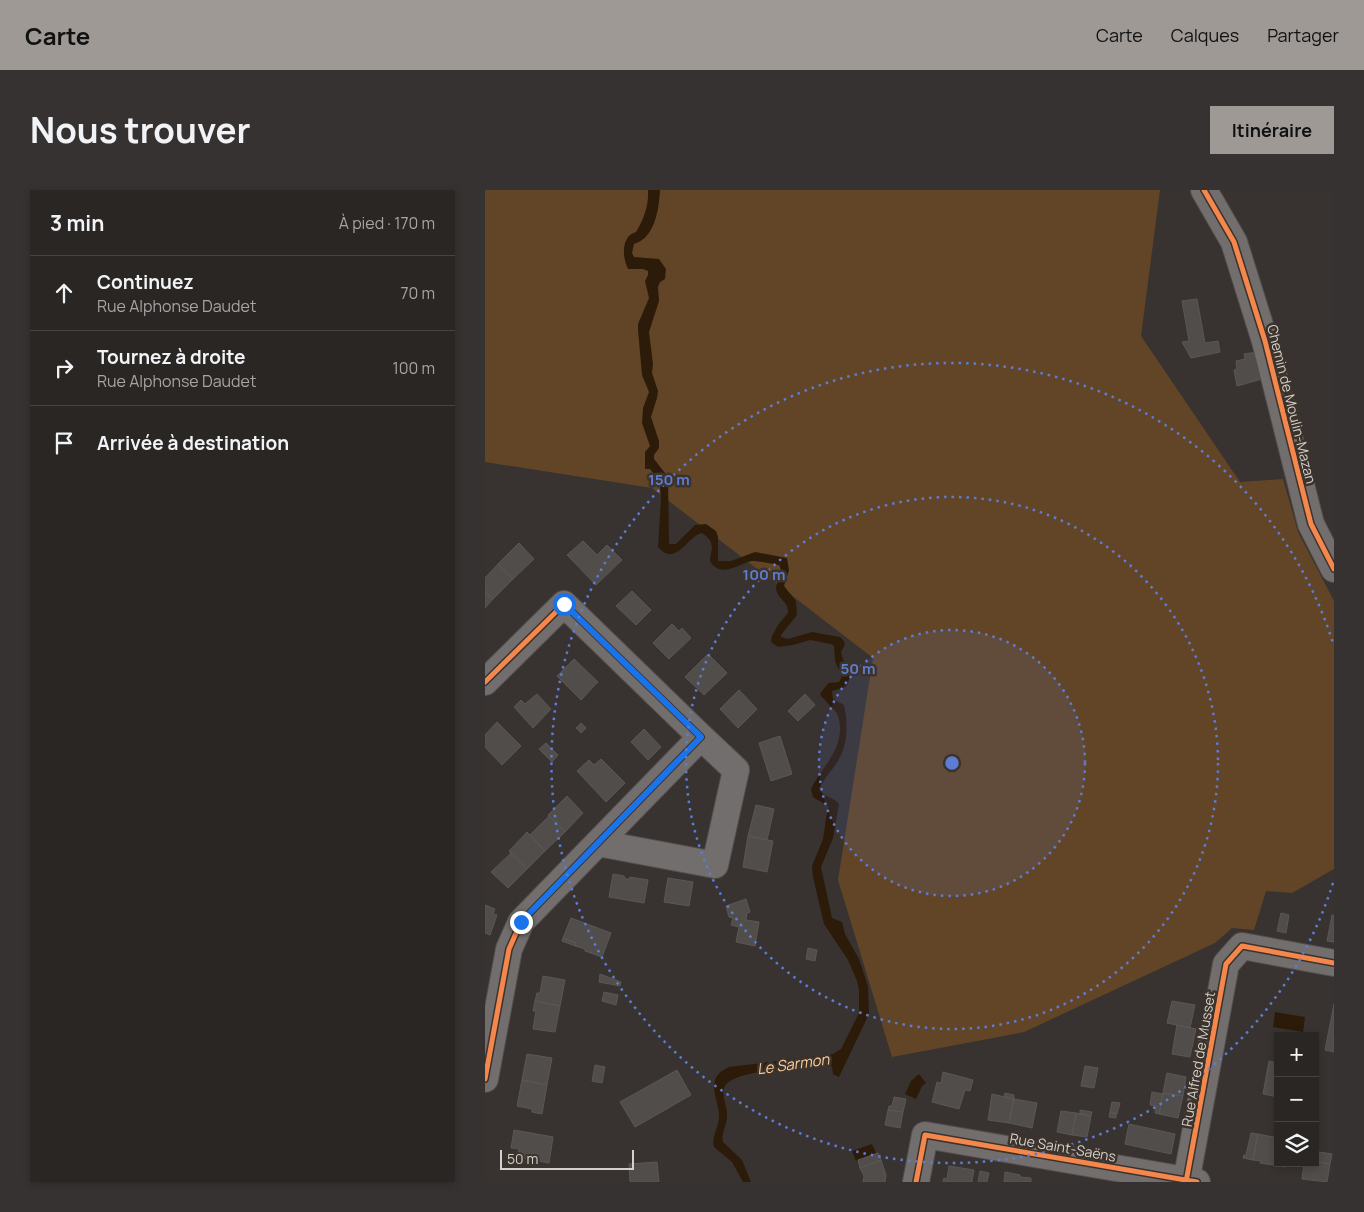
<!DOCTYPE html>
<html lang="fr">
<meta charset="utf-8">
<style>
body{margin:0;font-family:Manrope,sans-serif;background:#363231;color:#f1f3f6}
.controls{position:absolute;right:15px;bottom:15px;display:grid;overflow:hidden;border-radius:0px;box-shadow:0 2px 8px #0003}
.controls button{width:45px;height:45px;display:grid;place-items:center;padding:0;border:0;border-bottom:1px solid #464341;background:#2a2624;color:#f1f3f6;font:25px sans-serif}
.scale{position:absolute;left:15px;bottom:12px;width:134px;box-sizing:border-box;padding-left:5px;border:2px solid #d5d0cb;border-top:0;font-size:14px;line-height:18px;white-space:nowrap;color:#d5d0cb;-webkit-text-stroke:4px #3b332c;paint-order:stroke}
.stop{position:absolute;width:15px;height:15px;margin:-11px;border:4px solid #1a73e8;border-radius:50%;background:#fff}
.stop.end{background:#1a73e8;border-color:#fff;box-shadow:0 1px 5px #0008}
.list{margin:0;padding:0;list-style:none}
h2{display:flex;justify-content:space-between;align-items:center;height:65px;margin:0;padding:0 20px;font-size:21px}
h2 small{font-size:16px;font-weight:400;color:#a5a5a6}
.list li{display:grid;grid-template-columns:32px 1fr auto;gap:15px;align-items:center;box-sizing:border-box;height:75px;padding:0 20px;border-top:1px solid #464341}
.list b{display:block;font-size:19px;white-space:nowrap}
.list p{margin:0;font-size:16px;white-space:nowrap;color:#a5a5a6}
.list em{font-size:16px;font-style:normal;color:#a5a5a6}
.icon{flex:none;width:28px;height:28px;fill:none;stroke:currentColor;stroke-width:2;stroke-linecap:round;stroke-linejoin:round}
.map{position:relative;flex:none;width:849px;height:992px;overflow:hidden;border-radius:0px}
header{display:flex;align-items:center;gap:30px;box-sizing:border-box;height:70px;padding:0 25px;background:#9e9995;color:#111}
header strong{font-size:24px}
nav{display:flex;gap:28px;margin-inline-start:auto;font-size:18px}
.intro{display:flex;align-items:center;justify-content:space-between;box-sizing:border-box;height:120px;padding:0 30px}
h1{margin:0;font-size:35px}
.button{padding:12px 22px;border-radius:0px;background:#9e9995;color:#111;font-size:18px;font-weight:700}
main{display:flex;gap:30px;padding:0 30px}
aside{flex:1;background:#2a2624;border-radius:0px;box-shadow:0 2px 8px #0003}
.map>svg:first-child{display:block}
.green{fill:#624526}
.water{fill:#2c1b09}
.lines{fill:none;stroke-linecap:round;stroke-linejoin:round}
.stream{stroke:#2c1b09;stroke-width:5.5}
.building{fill:#514d4a;stroke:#5a5754}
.minor-casing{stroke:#534f4d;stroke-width:28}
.minor{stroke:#716e6d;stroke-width:26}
.cycleway-casing{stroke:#3b332c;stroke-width:8}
.cycleway{stroke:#f5874c;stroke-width:5}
.route{stroke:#1a73e8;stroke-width:6}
.ring{fill:none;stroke:#5d7cd3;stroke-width:2.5;stroke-dasharray:2.5 5}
.labels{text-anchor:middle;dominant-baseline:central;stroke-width:5;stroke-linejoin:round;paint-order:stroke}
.street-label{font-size:14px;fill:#d5d0cb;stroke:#3b332c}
.water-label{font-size:15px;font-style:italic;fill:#fdcc9c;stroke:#3b332c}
.centre{fill:#5d7cd3;stroke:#3b332c;stroke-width:2.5}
.ring-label{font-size:15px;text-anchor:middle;font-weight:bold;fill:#5d7cd3;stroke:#3b332c;stroke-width:5;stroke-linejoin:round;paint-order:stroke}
</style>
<header>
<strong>Carte</strong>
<nav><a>Carte</a><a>Calques</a><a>Partager</a></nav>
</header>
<div class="intro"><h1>Nous trouver</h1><a class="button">Itinéraire</a></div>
<main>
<aside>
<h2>3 min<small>À pied · 170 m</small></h2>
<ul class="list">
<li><svg class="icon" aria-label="ahead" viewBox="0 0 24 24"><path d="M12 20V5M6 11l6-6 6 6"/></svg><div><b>Continuez</b><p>Rue Alphonse Daudet</p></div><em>70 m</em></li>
<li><svg class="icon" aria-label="right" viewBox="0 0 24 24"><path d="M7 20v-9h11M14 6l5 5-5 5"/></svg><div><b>Tournez à droite</b><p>Rue Alphonse Daudet</p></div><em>100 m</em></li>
<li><svg class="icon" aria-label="arrive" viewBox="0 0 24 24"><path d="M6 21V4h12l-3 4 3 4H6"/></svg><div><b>Arrivée à destination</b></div></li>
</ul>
</aside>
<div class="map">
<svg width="849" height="992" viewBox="0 0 849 992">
<rect width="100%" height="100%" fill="#383330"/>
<path class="green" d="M 0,0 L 675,0 L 656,146 L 755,292 L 798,289 L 813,342 L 849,411 L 849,679 L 807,703 L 781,701 L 769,740 L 747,738 L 730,753 L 539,842 L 407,867 L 353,690 L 388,468 L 167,298 L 0,272 Z"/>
<path class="water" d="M 163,0 L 175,0 C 174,19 170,48 149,54 L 147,63 L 149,67 L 174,69 L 181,79 L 180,89 L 175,92 L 173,97 L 174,111 L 164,142 L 168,174 L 167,183 L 173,201 L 172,208 L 166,227 L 174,251 L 174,258 L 169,265 L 169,269 L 183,287 L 184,354 L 191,354 L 210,335 L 221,334 L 231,341 L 233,347 L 233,371 L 246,371 L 270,362 L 302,368 L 304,380 L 299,396 L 311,411 L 312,425 L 296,445 L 296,447 L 303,449 L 327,442 L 355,447 C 362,453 360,455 356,462 C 358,475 370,484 361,497 L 347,501 L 348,509 L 359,515 C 363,533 363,553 354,569 C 348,580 339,588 334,599 C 338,607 349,607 354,614 L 348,648 L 336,677 L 347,728 L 357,732 L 360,744 L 374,769 L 383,796 L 384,824 L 354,887 L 348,884 L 347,877 L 345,875 C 325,876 249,879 240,896 C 235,905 243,916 242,926 C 242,935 236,943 238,952 L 257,970 L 266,992 L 258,992 L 247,972 L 229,957 C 226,946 234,938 234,926 C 234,909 218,888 244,877 L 348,864 L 356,859 L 374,823 L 374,800 L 372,791 L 363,770 L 339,734 L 328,687 L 327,676 L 338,649 L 343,616 L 328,607 L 326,599 C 337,576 360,559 354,529 C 352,519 342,516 339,507 L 342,506 L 342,495 L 344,493 L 354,492 L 357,487 L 350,471 L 349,456 L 346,454 L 325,450 L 308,455 L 293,457 L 286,452 L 287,446 L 293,435 L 303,423 C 304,412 295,411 292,402 C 288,393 300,385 294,375 C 287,374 274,371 267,371 C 255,373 241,386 229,376 C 217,367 238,357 217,343 C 202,346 191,378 173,357 L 176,309 L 174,285 L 169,284 L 165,279 L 160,279 L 160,262 L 165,256 L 157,233 L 158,218 L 164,202 L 157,185 L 153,140 L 153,134 L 164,108 L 160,91 L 163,85 L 163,81 L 158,79 L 143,79 C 137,67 136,46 151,42 C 159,29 164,15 163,0 Z
M 790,822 L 820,827 L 818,842 L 788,837 Z
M 434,884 L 441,893 L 437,896 L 431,909 L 420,904 L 426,891 Z
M 387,954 L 391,963 L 371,971 L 367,961 Z"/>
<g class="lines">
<path class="stream" d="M 346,512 L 338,504 L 344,497 L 347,496"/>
</g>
<path class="building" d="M 712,109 L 720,153 L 733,151 L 735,162 L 706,168 L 697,152 L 704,151 L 697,111 Z
M 772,162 L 777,189 L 752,196 L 749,180 L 752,179 L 751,171 L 760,169 L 759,164 Z
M 98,351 L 112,365 L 122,355 L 137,370 L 111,395 L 82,365 Z
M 34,353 L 49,369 L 28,389 L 13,374 Z
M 13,374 L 28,389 L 8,409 L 0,401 L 0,388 Z
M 0,401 L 8,409 L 0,418 Z
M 147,401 L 166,420 L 151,435 L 131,416 Z
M 187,434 L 194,441 L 197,438 L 206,448 L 184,469 L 168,453 Z
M 223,464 L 242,483 L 219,505 L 200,487 Z
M 89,469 L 113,492 L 96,510 L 72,486 Z
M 254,500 L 272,519 L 253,538 L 235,519 Z
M 52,504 L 66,519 L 48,538 L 29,517 L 36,510 L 40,514 Z
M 320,504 L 330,515 L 313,531 L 303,521 Z
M 12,532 L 36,556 L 17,575 L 0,557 L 0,545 Z
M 96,533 L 101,538 L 96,543 L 91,538 Z
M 159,539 L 176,557 L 163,570 L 146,552 Z
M 295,546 L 307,584 L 286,591 L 274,553 Z
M 61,553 L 73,565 L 67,572 L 54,559 Z
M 116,569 L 140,593 L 121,612 L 92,581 L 104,570 L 109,575 Z
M 82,606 L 98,623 L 80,642 L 63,625 Z
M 271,615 L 289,619 L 282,650 L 263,646 Z
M 64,626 L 80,642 L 60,661 L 45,645 Z
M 42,642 L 60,661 L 42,679 L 24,661 Z
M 263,646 L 288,651 L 282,682 L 258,677 Z
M 26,663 L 42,679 L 23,698 L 6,682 Z
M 128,684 L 139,686 L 141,689 L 145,689 L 145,687 L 163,690 L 159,713 L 124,707 Z
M 183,688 L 208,692 L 204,716 L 179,712 Z
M 261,709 L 265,722 L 262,723 L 261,730 L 274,732 L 270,756 L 251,752 L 254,737 L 246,735 L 248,728 L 244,727 L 241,716 Z
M 0,715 L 10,719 L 8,724 L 12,725 L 5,745 L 0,743 Z
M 796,723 L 804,725 L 801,743 L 792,741 Z
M 847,725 L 849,725 L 849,752 L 842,751 Z
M 86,728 L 126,743 L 117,767 L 100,761 L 100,759 L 90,756 L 91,753 L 78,748 Z
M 78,748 L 91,753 L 90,756 L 77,751 Z
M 323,758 L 332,760 L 330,771 L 321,769 Z
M 115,784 L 136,792 L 135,796 L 114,792 Z
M 58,786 L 80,790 L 75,816 L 50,811 L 52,803 L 55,803 Z
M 119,802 L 133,805 L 131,815 L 117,811 Z
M 50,811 L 75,816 L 70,842 L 48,839 L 51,821 L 48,821 Z
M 687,811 L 710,815 L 705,838 L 682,833 Z
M 849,814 L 849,862 L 840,860 Z
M 692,835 L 711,839 L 705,867 L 687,864 Z
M 42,864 L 67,868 L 62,895 L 37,890 Z
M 784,871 L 793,873 L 793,907 L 778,904 Z
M 110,875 L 120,877 L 117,893 L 107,891 Z
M 600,876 L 613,878 L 609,898 L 596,896 Z
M 192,880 L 206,905 L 150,937 L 135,912 Z
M 458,882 L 488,890 L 485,901 L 480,900 L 474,919 L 447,912 L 452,892 L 456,893 Z
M 682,883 L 701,887 L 698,906 L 678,903 Z
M 37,890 L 62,895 L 57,924 L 47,922 L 47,919 L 32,916 Z
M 667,902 L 678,904 L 674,924 L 670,923 L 671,916 L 665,915 Z
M 520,903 L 529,905 L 529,909 L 519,907 Z
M 678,903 L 698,906 L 693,928 L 674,924 Z
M 507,904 L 529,909 L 524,933 L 503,930 Z
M 409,907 L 421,909 L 418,922 L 403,920 L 404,916 L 407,916 Z
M 529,909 L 552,913 L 547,938 L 524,933 Z
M 627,912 L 635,913 L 632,924 L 625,922 Z
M 403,920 L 418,922 L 415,938 L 400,935 Z
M 595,920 L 607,922 L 606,926 L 595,924 Z
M 576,921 L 591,923 L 587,945 L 572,942 Z
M 625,922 L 631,924 L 631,928 L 624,927 Z
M 591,923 L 606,926 L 602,947 L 587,945 Z
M 644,934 L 690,944 L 686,964 L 640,954 Z
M 29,940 L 68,947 L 64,973 L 32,967 L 34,959 L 26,958 Z
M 766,943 L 773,944 L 768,970 L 758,968 L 759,965 L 761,965 Z
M 773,944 L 793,948 L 793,973 L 801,973 L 800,977 L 775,973 L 776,971 L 768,970 Z
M 830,961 L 834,962 L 832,972 L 845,974 L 842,992 L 817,989 L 819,973 L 830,973 Z
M 834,962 L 847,964 L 845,974 L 832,972 Z
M 393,963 L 396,970 L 375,978 L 373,970 Z
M 396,970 L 401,985 L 400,992 L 378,992 L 379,986 L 375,978 Z
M 172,972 L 174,992 L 145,992 L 144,974 Z
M 464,976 L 489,980 L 487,992 L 458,992 L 459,988 L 462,989 Z
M 495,981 L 504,983 L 502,992 L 493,992 Z
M 520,982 L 535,985 L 535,987 L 546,988 L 546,992 L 519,992 Z"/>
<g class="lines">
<g class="minor-casing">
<path id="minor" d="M 719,0 L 749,52 L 780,151 L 826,334 L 849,379
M 0,492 L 79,414 L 216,547 L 36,732 L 24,759 L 0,889
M 113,653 L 230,675 L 251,580 L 216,547
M 431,992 L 440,945 L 712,992
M 701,992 L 741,774 L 757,756 L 849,773"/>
</g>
<use href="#minor" class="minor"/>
<g class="cycleway-casing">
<path id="cycleway" d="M 719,0 L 749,52 L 780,151 L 826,334 L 849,379
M 0,492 L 79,414 L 216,547 L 36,732 L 24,759 L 0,889
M 431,992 L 440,945 L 712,992
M 701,992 L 741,774 L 757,756 L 849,773"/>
</g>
<use href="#cycleway" class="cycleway"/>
</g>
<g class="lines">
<path class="route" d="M 36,732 L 216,547 L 79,414"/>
</g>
<circle cx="467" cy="573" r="133" fill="#5d7cd3" fill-opacity=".12"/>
<g class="ring">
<circle cx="467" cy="573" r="133"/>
<circle cx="467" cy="573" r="266"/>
<path d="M848 693A400 400 0 1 1 848 453"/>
</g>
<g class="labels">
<g class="street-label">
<text transform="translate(807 214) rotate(76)">Chemin de Moulin-Mazan</text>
<text transform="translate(713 869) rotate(-80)">Rue Alfred de Musset</text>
<text transform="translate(578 957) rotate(10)">Rue Saint-Saëns</text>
</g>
<g class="water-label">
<text transform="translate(308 874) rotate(-8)">Le Sarmon</text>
</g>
</g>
<circle cx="467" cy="573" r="8" class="centre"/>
<g class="ring-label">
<text x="184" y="295">150 m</text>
<text x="279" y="390">100 m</text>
<text x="373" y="484">50 m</text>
</g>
</svg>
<div class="controls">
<button>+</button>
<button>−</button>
<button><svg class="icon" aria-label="layers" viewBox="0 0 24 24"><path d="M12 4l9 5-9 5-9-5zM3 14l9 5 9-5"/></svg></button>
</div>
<div class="scale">50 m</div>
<div class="stop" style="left:79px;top:414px"></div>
<div class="stop end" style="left:36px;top:732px"></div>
</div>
</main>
